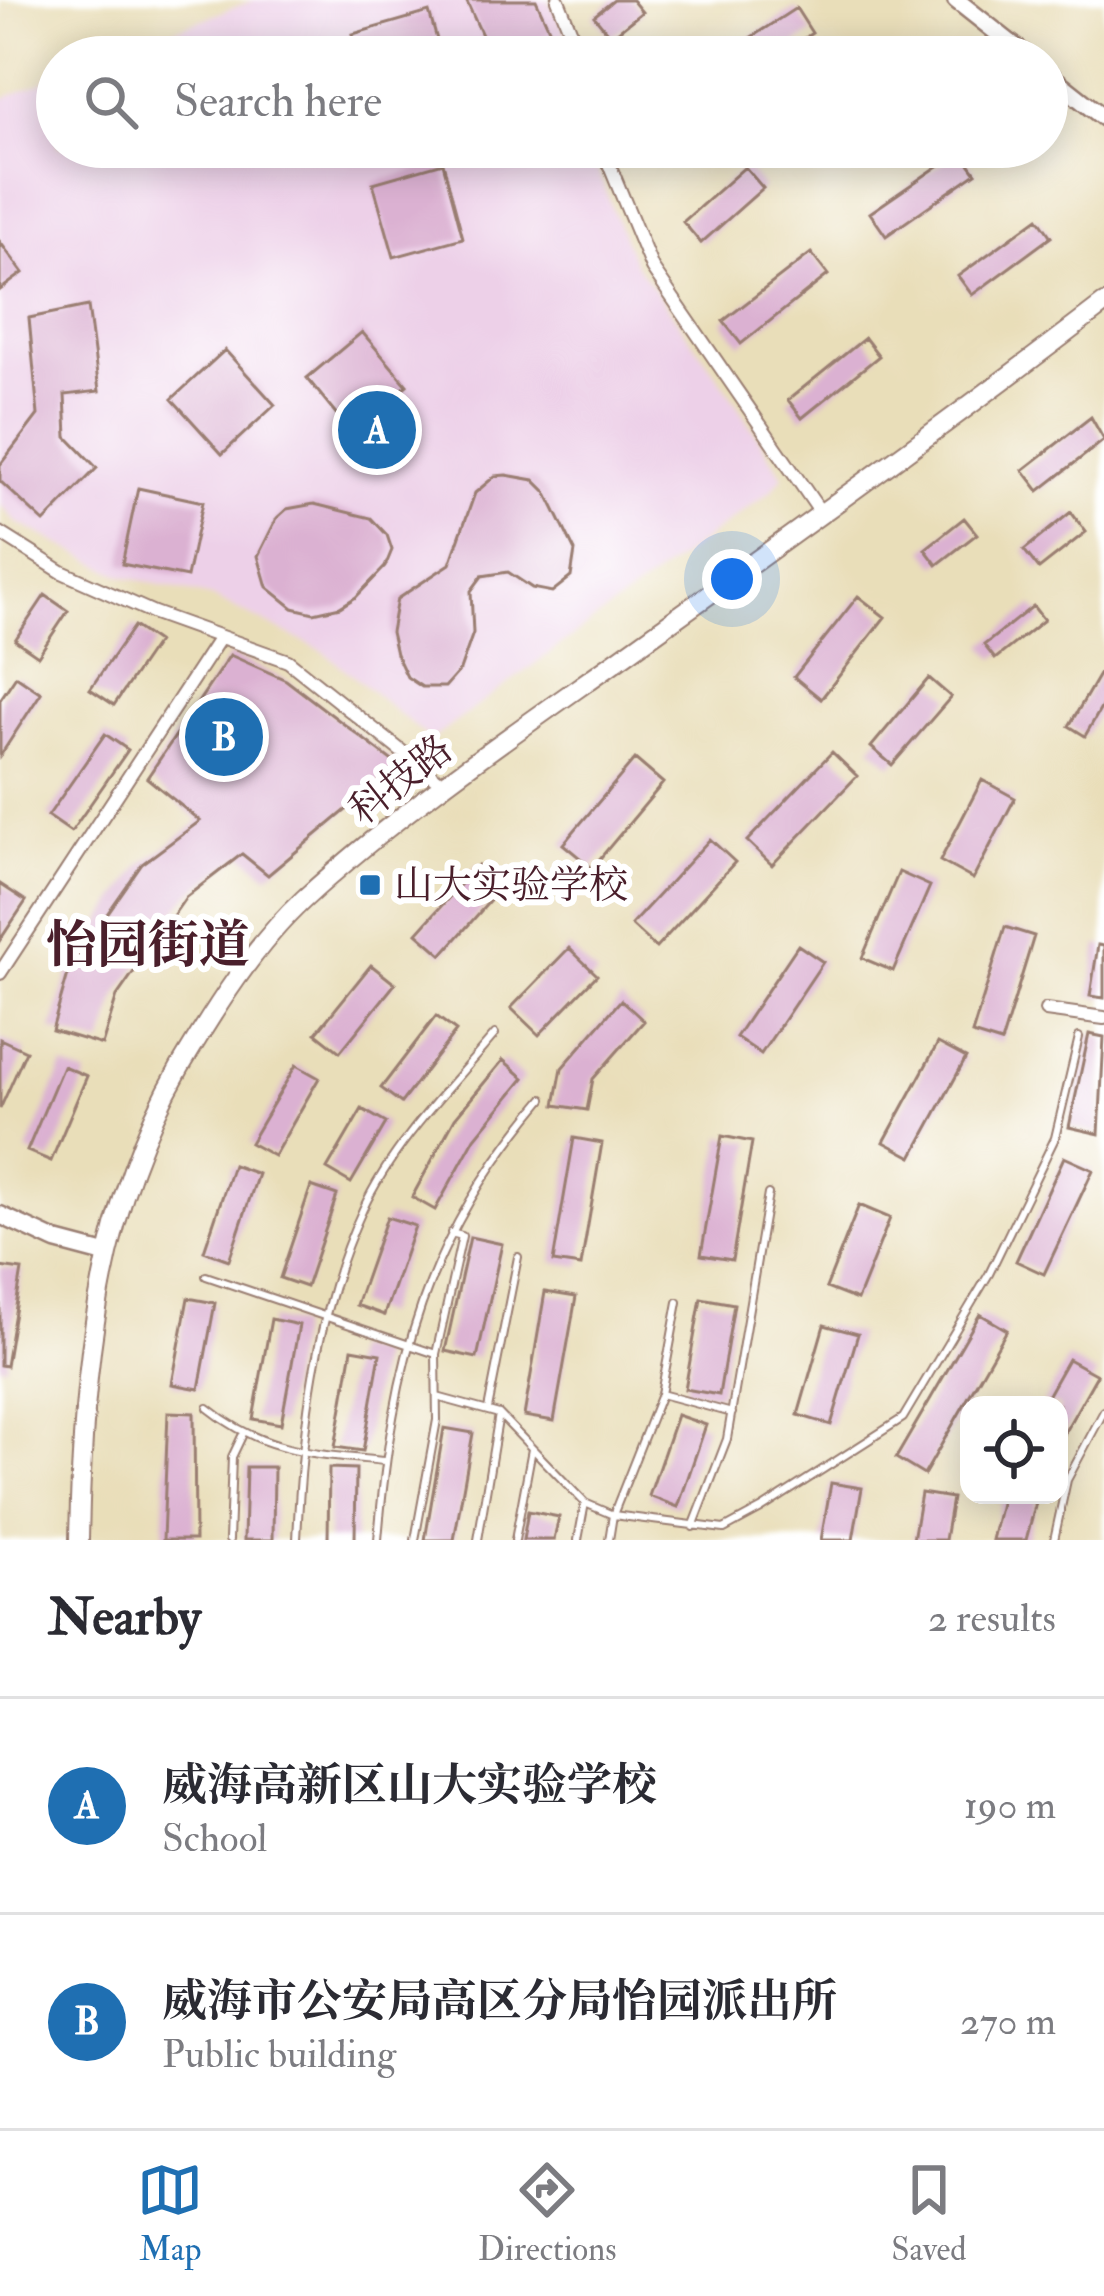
<!DOCTYPE html>
<meta charset="utf-8">
<style>
body{margin:0;font-family:"IM FELL Double Pica","Noto Serif SC",serif;background:#f7f7f7;color:#2b2b33}
.controls{position:absolute;right:36px;bottom:36px;display:grid;overflow:hidden;border-radius:24px;box-shadow:0 6px 30px #0003}
.controls button{width:108px;height:108px;display:grid;place-items:center;padding:0;border:0;border-bottom:3px solid #e1e1e2;background:#fff;color:#2b2b33;font:60px sans-serif}
.you{position:absolute;left:732px;top:579px;width:42px;height:42px;margin:-30px;border:9px solid #fff;border-radius:50%;background:#1a73e8;box-shadow:0 0 0 18px #1a73e833}
.badge{display:grid;place-items:center;width:78px;height:78px;border-radius:50%;background:#1f6fb2;color:#fff;font-size:39px;font-weight:700}
.pin{position:absolute;translate:-50% -50%;border:6px solid #fff;box-shadow:0 3px 12px #0006}
.list{margin:0;padding:0;list-style:none}
h2{display:flex;justify-content:space-between;align-items:center;height:156px;margin:0;padding:0 48px;font-size:51px}
h2 small{font-size:39px;font-weight:400;color:#7c7c81}
.list li{display:grid;grid-template-columns:78px 1fr auto;gap:36px;align-items:center;box-sizing:border-box;height:216px;padding:0 48px;border-top:3px solid #e1e1e2}
.list b{display:block;font-size:45px;white-space:nowrap}
.list p{margin:0;font-size:39px;white-space:nowrap;color:#7c7c81}
.list em{font-size:39px;font-style:normal;color:#7c7c81}
.icon{flex:none;width:66px;height:66px;fill:none;stroke:currentColor;stroke-width:2;stroke-linecap:round;stroke-linejoin:round}
.map{position:relative;flex:none;width:1104px;height:1540px;overflow:hidden}
.search{position:absolute;background:#fff;box-shadow:0 6px 30px #0003;left:36px;right:36px;top:36px;height:132px;display:flex;align-items:center;gap:30px;box-sizing:border-box;padding:0 42px;border-radius:66px;color:#7c7c81;font-size:45px}
.sheet{height:588px;background:#fff}
nav{display:flex;justify-content:space-around;align-items:center;box-sizing:border-box;height:168px;border-top:3px solid #e1e1e2;background:#fff;font-size:33px;color:#7c7c81}
nav a{display:grid;justify-items:center;gap:6px}
nav .on{color:#1f6fb2}
.map>svg:first-child{display:block}
.built{fill:#edd0e8}
.building{fill:#dbb1d2}
.lines{fill:none;stroke-linecap:round;stroke-linejoin:round}
.lane-casing{stroke:#9a7e72;stroke-width:10}
.street-casing{stroke:#9a7e72;stroke-width:16}
.secondary-casing{stroke:#9a7e72;stroke-width:21}
.primary-casing{stroke:#9a7e72;stroke-width:22}
.lane{stroke:#fff;stroke-width:6}
.street{stroke:#fff;stroke-width:12}
.secondary{stroke:#fff;stroke-width:16}
.primary{stroke:#fff;stroke-width:18}
.poi-dot{fill:#1f6fb2;stroke:#fff;stroke-width:4.5}
.labels{text-anchor:middle;dominant-baseline:central;stroke-width:12;stroke-linejoin:round;paint-order:stroke}
.street-label{font-size:39px;fill:#4a1f2b;stroke:#fff}
.poi-label{font-size:39px;fill:#4a1f2b;stroke:#fff;text-anchor:start}
.district-label{font-size:51px;font-weight:bold;fill:#4a1f2b;stroke:#fff}
</style>
<div class="map">
<svg width="1104" height="1540" viewBox="0 0 1104 1540">
<rect width="100%" height="100%" fill="#fff"/>
<filter id="ink" filterUnits="userSpaceOnUse"><feTurbulence type="fractalNoise" baseFrequency=".00833" numOctaves="2"/><feDisplacementMap in="SourceGraphic" scale="24" xChannelSelector="R" yChannelSelector="G"/><feConvolveMatrix kernelMatrix="1 2 1 2 8 2 1 2 1" color-interpolation-filters="sRGB"/></filter>
<filter id="wash" filterUnits="userSpaceOnUse"><feTurbulence type="fractalNoise" baseFrequency=".004" numOctaves="4" result="noise"/><feDisplacementMap in="SourceGraphic" scale="48" xChannelSelector="R" yChannelSelector="G"/><feGaussianBlur stdDeviation="2.7" result="paint"/><feColorMatrix in="noise" values="0 0 0 0 0 0 0 0 0 0 0 0 0 0 0 0 0 1.4 0 .05"/><feComposite in="paint" operator="in"/></filter>
<g filter="url(#wash)">
<rect width="100%" height="100%" fill="#e9deb9"/>
<path class="built" d="M 254,0 L 548,0 L 564,29 L 570,57 L 102,57 Z
M 57,76 L 57,147 L 588,147 L 634,262 L 723,383 L 783,476 L 771,491 L 431,740 L 323,651 L 211,597 L 122,576 L 16,522 L 0,504 L 0,100 Z"/>
<g id="blocks">
<path class="building" d="M 466,0 L 536,0 L 551,33 L 492,57 Z
M 614,0 L 632,0 L 642,12 L 611,37 L 594,16 Z
M 796,8 L 812,33 L 776,57 L 721,57 Z
M 429,12 L 442,57 L 360,57 L 353,34 Z
M 798,147 L 838,147 L 812,166 Z
M 960,151 L 976,173 L 886,236 L 870,213 Z
M 443,163 L 463,238 L 394,257 L 373,183 Z
M 745,167 L 763,188 L 701,243 L 683,222 Z
M 1038,218 L 1051,237 L 972,295 L 958,276 Z
M 0,242 L 23,273 L 0,290 Z
M 811,253 L 828,275 L 741,344 L 723,321 Z
M 88,306 L 99,391 L 65,395 L 67,437 L 97,468 L 44,522 L 0,481 L 0,465 L 38,415 L 29,318 Z
M 362,332 L 407,385 L 351,432 L 307,378 Z
M 865,338 L 879,356 L 802,418 L 788,400 Z
M 225,350 L 275,405 L 222,454 L 172,399 Z
M 1091,417 L 1104,440 L 1039,491 L 1023,470 Z
M 506,475 L 534,480 L 546,492 L 575,551 L 571,577 L 552,592 L 532,588 L 508,572 L 482,576 L 471,591 L 473,633 L 460,670 L 445,687 L 422,687 L 407,677 L 396,654 L 391,632 L 397,599 L 450,564 L 475,493 L 495,476 Z
M 138,488 L 203,502 L 187,577 L 122,564 Z
M 314,504 L 371,518 L 387,535 L 392,550 L 385,567 L 356,597 L 340,607 L 314,613 L 293,608 L 267,587 L 258,556 L 277,518 L 287,509 Z
M 1071,512 L 1086,532 L 1039,569 L 1024,550 Z
M 964,518 L 977,534 L 937,565 L 925,549 Z
M 45,595 L 68,611 L 38,656 L 15,640 Z
M 858,596 L 885,617 L 821,699 L 794,677 Z
M 1033,606 L 1044,620 L 995,659 L 984,645 Z
M 134,626 L 157,642 L 114,705 L 90,689 Z
M 230,655 L 286,680 L 399,766 L 268,875 L 242,854 L 186,897 L 117,996 L 102,1045 L 52,1030 L 70,967 L 142,864 L 200,821 L 147,778 Z
M 1104,666 L 1104,703 L 1085,736 L 1069,726 Z
M 16,676 L 41,693 L 0,756 L 0,700 Z
M 929,678 L 951,697 L 892,765 L 871,747 Z
M 105,734 L 128,750 L 71,832 L 48,816 Z
M 832,752 L 857,776 L 772,865 L 747,841 Z
M 635,759 L 663,783 L 592,868 L 563,844 Z
M 982,780 L 1015,798 L 973,879 L 940,861 Z
M 710,839 L 735,862 L 656,948 L 631,925 Z
M 478,865 L 502,887 L 442,955 L 417,933 Z
M 899,872 L 930,886 L 893,971 L 862,958 Z
M 0,884 L 26,901 L 0,940 Z
M 1005,927 L 1034,936 L 1001,1043 L 972,1034 Z
M 798,945 L 823,962 L 761,1054 L 736,1037 Z
M 1098,945 L 1104,946 L 1104,998 L 1090,996 Z
M 569,948 L 597,975 L 539,1035 L 511,1008 Z
M 371,965 L 395,984 L 340,1052 L 316,1033 Z
M 621,1000 L 644,1021 L 593,1079 L 587,1110 L 555,1105 L 562,1068 Z
M 436,1016 L 456,1031 L 401,1103 L 381,1088 Z
M 1089,1034 L 1104,1037 L 1099,1134 L 1069,1127 Z
M 0,1039 L 26,1051 L 0,1109 Z
M 938,1043 L 966,1058 L 912,1157 L 884,1142 Z
M 503,1060 L 524,1078 L 475,1138 L 435,1210 L 412,1197 L 455,1118 Z
M 296,1065 L 319,1078 L 274,1156 L 250,1143 Z
M 63,1066 L 87,1076 L 51,1161 L 27,1151 Z
M 362,1109 L 386,1123 L 351,1183 L 327,1169 Z
M 722,1136 L 752,1142 L 732,1260 L 701,1255 Z
M 574,1138 L 602,1143 L 581,1266 L 553,1262 Z
M 1064,1157 L 1093,1170 L 1044,1274 L 1016,1261 Z
M 233,1165 L 258,1174 L 229,1260 L 204,1251 Z
M 311,1186 L 337,1195 L 306,1287 L 280,1278 Z
M 859,1205 L 890,1218 L 857,1300 L 826,1288 Z
M 387,1217 L 415,1226 L 384,1315 L 356,1305 Z
M 470,1237 L 502,1244 L 477,1358 L 445,1351 Z
M 0,1267 L 22,1270 L 6,1366 L 0,1365 Z
M 545,1292 L 576,1297 L 554,1421 L 524,1416 Z
M 188,1298 L 215,1303 L 199,1389 L 172,1384 Z
M 701,1298 L 734,1304 L 719,1395 L 685,1389 Z
M 980,1314 L 1007,1330 L 924,1475 L 896,1458 Z
M 271,1319 L 299,1325 L 281,1424 L 253,1419 Z
M 824,1325 L 858,1334 L 831,1425 L 798,1415 Z
M 352,1349 L 380,1354 L 363,1451 L 335,1447 Z
M 1068,1359 L 1097,1375 L 1059,1442 L 1059,1405 L 1042,1405 Z
M 168,1412 L 194,1413 L 195,1540 L 163,1540 Z
M 677,1415 L 706,1425 L 678,1507 L 649,1496 Z
M 444,1428 L 473,1433 L 454,1540 L 425,1540 Z
M 246,1467 L 274,1467 L 273,1540 L 244,1540 Z
M 329,1468 L 356,1469 L 355,1540 L 328,1540 Z
M 831,1483 L 862,1488 L 853,1540 L 821,1540 Z
M 921,1493 L 952,1498 L 945,1540 L 913,1540 Z
M 1003,1495 L 1038,1495 L 1026,1540 L 992,1540 Z
M 528,1511 L 559,1517 L 554,1540 L 523,1540 Z"/>
</g>
</g>
<g filter="url(#ink)">
<use href="#blocks" fill-opacity="0" stroke="#9a7e72" stroke-width="3"/>
<g class="lines">
<g class="lane-casing">
<path id="lane" d="M 206,1276 L 436,1354
M 661,1394 L 732,1413
M 437,1397 L 499,1414 L 585,1503 L 613,1515 L 724,1529 L 761,1509 L 903,1418 L 989,1274 L 1055,1138 L 1079,1037
M 208,1408 C 263,1453 316,1454 384,1461
M 488,1409 L 518,1257
M 693,1527 L 727,1439 L 768,1194
M 229,1540 L 232,1457 L 242,1436
M 297,1540 C 302,1428 315,1312 363,1209 C 393,1144 449,1088 495,1034
M 378,1540 C 393,1360 425,1239 543,1099
M 415,1540 L 437,1420 L 436,1354 L 462,1236 L 451,1233
M 478,1540 L 499,1414
M 515,1540 L 532,1449
M 578,1540 L 585,1503
M 609,1540 L 613,1515 L 661,1394 L 678,1302
M 1054,1540 L 1067,1480 L 1104,1411"/>
</g>
<g class="street-casing">
<path id="street" d="M 558,0 L 581,57
M 602,147 L 652,268 L 821,513
M 0,533 L 62,572 L 154,613 L 288,661 L 445,786
M 0,973 L 219,639
M 1046,1010 L 1104,1018"/>
</g>
<g class="secondary-casing">
<path id="secondary" d="M 956,0 L 1028,57
M 1047,73 L 1104,118
M 0,1215 L 56,1241 L 105,1254"/>
</g>
<g class="primary-casing">
<path id="primary" d="M 79,1540 C 82,1376 96,1213 180,1067 C 214,1010 255,944 304,899 C 412,800 539,717 658,631 C 808,524 958,416 1104,304"/>
</g>
<use href="#lane" class="lane"/>
<use href="#street" class="street"/>
<use href="#secondary" class="secondary"/>
<use href="#primary" class="primary"/>
</g>
</g>
<rect class="poi-dot" x="358" y="873" width="24" height="24" rx="6"/>
<g class="labels">
<g class="street-label">
<text transform="translate(401 780) rotate(-38)">科技路</text>
</g>
<g class="poi-label">
<text x="394" y="885">山大实验学校</text>
</g>
<g class="district-label">
<text x="148" y="946">怡园街道</text>
</g>
</g>
</svg>
<div class="controls">
<button><svg class="icon" aria-label="locate" viewBox="0 0 24 24"><circle cx="12" cy="12" r="6"/><path d="M12 2v4M12 18v4M2 12h4M18 12h4"/></svg></button>
</div>
<div class="you"></div>
<div class="pin badge" style="left:377px;top:430px">A</div>
<div class="pin badge" style="left:224px;top:737px">B</div>
<div class="search"><svg class="icon" aria-label="search" viewBox="0 0 24 24"><circle cx="10" cy="10" r="6"/><path d="M15 15l6 6"/></svg>Search here</div>
</div>
<section class="sheet">
<h2>Nearby<small>2 results</small></h2>
<ul class="list">
<li><span class="badge">A</span><div><b>威海高新区山大实验学校</b><p>School</p></div><em>190 m</em></li>
<li><span class="badge">B</span><div><b>威海市公安局高区分局怡园派出所</b><p>Public building</p></div><em>270 m</em></li>
</ul>
</section>
<nav>
<a class="on"><svg class="icon" aria-label="map" viewBox="0 0 24 24"><path d="M3 6l6-2 6 2 6-2v14l-6 2-6-2-6 2zM9 4v14M15 6v14"/></svg>Map</a>
<a><svg class="icon" aria-label="directions" viewBox="0 0 24 24"><path d="M12 3l9 9-9 9-9-9zM9 14v-3h6M13 9l2 2-2 2"/></svg>Directions</a>
<a><svg class="icon" aria-label="saved" viewBox="0 0 24 24"><path d="M7 4h10v16l-5-4-5 4z"/></svg>Saved</a>
</nav>
